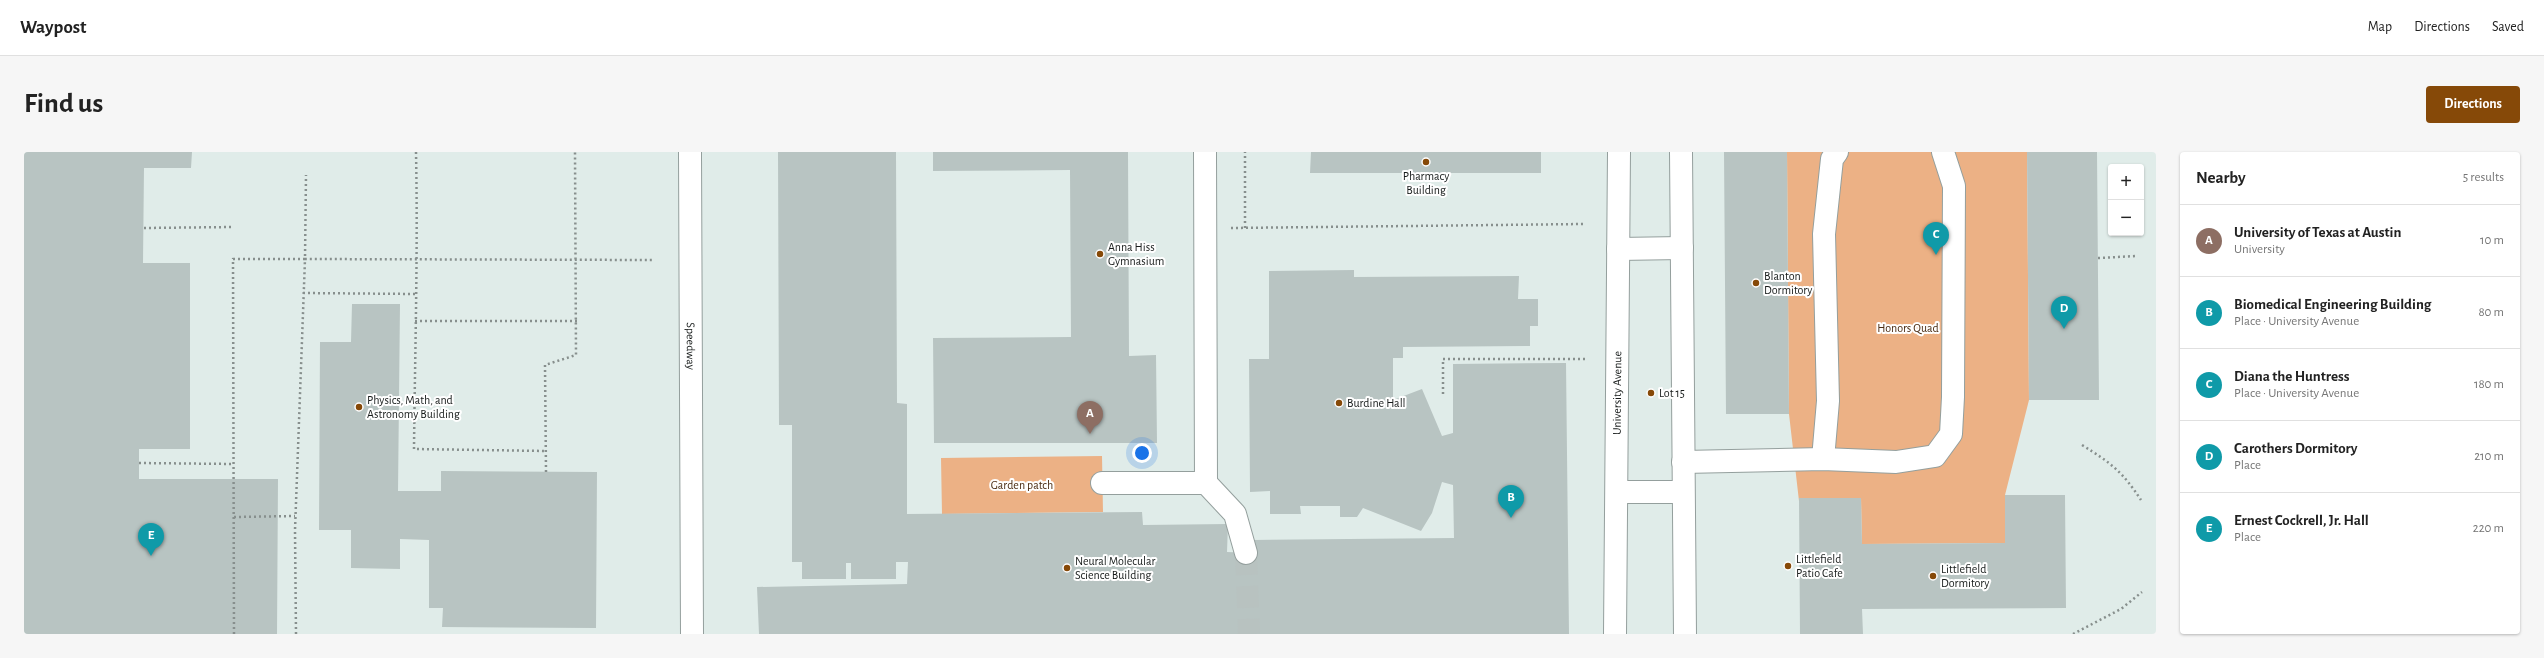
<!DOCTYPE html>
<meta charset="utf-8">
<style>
body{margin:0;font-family:"Alegreya Sans",sans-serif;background:#f6f6f6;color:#222}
.controls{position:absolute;right:12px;top:12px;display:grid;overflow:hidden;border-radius:4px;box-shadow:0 1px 3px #0004}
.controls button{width:36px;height:36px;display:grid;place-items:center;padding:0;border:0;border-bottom:1px solid #e0e0e0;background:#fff;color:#222;font:20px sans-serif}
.you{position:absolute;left:1118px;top:301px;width:14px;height:14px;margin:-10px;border:3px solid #fff;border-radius:50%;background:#1a73e8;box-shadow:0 0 0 6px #1a73e833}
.badge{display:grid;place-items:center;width:26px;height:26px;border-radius:50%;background:#864908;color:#fff;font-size:13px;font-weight:700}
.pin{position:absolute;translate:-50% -33px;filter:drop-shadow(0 1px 2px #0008)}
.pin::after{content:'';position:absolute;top:21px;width:14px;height:12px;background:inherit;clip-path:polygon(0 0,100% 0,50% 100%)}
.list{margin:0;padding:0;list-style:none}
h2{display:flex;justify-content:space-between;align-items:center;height:52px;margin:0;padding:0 16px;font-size:17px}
h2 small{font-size:13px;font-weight:400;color:#767676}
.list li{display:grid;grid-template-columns:26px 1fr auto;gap:12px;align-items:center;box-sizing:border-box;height:72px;padding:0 16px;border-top:1px solid #e0e0e0}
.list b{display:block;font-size:15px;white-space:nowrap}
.list p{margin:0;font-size:13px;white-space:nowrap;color:#767676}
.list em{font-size:13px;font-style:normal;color:#767676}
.map{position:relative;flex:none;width:2132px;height:482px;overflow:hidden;border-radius:4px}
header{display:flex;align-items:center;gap:24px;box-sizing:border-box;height:56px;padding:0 20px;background:#fff;border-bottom:1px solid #e0e0e0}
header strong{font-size:19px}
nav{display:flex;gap:22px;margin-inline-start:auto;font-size:14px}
.intro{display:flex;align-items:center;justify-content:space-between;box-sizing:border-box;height:96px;padding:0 24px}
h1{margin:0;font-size:28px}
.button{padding:10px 18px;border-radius:4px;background:#864908;color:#fff;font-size:14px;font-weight:700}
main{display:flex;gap:24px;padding:0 24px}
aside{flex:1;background:#fff;border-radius:4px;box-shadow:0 1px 3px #0004}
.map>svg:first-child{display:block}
.green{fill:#ecb185}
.building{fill:#b8c4c2}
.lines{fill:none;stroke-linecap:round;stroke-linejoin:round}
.minor-tunnel{stroke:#b8c2c0;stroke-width:22;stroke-dasharray:22 11;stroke-linecap:butt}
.minor-casing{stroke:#949f9d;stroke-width:24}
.path{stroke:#878f8d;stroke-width:2.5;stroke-dasharray:2 3;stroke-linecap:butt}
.minor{stroke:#fff;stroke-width:22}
.poi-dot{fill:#864908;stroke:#fff;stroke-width:1.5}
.labels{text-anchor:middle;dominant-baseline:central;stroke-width:4;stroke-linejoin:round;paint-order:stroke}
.poi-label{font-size:12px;fill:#171b1a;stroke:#fff;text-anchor:start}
.park-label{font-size:12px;fill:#4a2c13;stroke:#fff}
.street-label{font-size:12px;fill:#171b1a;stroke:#fff}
</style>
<header>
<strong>Waypost</strong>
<nav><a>Map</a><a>Directions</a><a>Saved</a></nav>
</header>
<div class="intro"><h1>Find us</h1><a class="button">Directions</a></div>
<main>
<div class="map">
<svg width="2132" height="482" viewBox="0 0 2132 482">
<rect width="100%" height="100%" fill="#e0ece9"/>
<path class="green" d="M 1763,0 L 2003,0 L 2005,248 L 1981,343 L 1981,391 L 1838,392 L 1837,346 L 1775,349 L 1765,262 Z
M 1078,304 L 1079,360 L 918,362 L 917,306 Z"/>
<path class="building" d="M 0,0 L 168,0 L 167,16 L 120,16 L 119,111 L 166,111 L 166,297 L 115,297 L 115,327 L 254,327 L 253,482 L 0,482 Z
M 754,0 L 872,0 L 873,251 L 883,252 L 883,362 L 1118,360 L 1119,373 L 1204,372 L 1203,400 L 1228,401 L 1229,388 L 1430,386 L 1429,333 L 1418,330 L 1408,361 L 1397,379 L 1339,356 L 1333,365 L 1316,365 L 1316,354 L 1276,354 L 1277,362 L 1246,362 L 1246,339 L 1226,340 L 1225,207 L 1245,207 L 1245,119 L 1330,118 L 1330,125 L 1495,124 L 1494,147 L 1514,147 L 1514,174 L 1506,174 L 1506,194 L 1379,195 L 1379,206 L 1369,206 L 1369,248 L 1398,237 L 1418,284 L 1429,281 L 1429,212 L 1542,211 L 1545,482 L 735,482 L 733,435 L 883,432 L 884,410 L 872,410 L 872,427 L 827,427 L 827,411 L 822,411 L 822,427 L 778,427 L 778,410 L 768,410 L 768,273 L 755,273 Z
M 909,0 L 1104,0 L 1105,204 L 1132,203 L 1133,291 L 910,291 L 909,186 L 1047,185 L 1046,18 L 909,19 Z
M 1287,0 L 1517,0 L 1517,21 L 1286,21 Z
M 1700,0 L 1763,0 L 1765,262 L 1702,262 Z
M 2003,0 L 2073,0 L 2075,248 L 2005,248 Z
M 328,152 L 376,152 L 374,339 L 417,339 L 417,319 L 573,320 L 572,476 L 418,475 L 419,456 L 405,456 L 405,388 L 376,387 L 376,417 L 327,416 L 327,378 L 295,378 L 296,190 L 327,190 Z
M 1981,343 L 2041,343 L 2042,456 L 1838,457 L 1839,482 L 1776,482 L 1775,346 L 1837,346 L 1838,392 L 1981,391 Z"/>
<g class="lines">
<path class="minor-tunnel" d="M 1222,401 L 1225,482"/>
<g class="minor-casing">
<g id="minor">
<path id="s1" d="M 666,0 L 668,482"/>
<path d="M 1181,0 L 1182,331 L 1211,362 L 1222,401"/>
<path d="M 1657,0 L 1661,482"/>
<path d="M 1594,97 L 1658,96"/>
<path d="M 1799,307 L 1804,249 L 1800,82 L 1808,7 L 1813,0"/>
<path d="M 1659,310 L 1799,307 L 1872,310 L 1911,304 L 1927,282 L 1929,245 L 1930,34 L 1919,0"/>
<path d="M 1078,331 L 1182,331"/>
<path d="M 1593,340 L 1659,340"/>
<path id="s2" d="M 1591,482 L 1595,0"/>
</g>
</g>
<path class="path" d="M 392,0 C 394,99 391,198 390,297 L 522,299
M 120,76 L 209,75
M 1207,76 L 1560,72
M 1221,76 L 1221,0
M 2074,106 L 2113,104
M 279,141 L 391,142
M 391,169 L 553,169
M 1419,242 L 1419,207 L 1562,207
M 2058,293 C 2087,311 2098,319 2117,348
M 115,311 L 210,312
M 522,320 L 521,213 L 552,203 L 551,0
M 210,365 L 271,364
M 210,482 L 209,107 L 281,107 L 282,23
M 272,482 L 271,378 L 281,107 L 628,108
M 2049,482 L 2097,457 L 2118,440"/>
<use href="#minor" class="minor"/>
</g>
<g class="poi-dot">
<circle cx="1402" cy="10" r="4"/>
<circle cx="1076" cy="102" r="4"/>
<circle cx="1732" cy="131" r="4"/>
<circle cx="1627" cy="241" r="4"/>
<circle cx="1315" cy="251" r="4"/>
<circle cx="335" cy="255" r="4"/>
<circle cx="1764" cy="414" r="4"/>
<circle cx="1043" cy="416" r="4"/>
<circle cx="1909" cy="424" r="4"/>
</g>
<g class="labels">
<g class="poi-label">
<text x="1402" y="24" text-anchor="middle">Pharmacy<tspan x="1402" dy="14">Building</tspan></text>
<text x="1084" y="95">Anna Hiss<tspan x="1084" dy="14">Gymnasium</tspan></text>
<text x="1740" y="124">Blanton<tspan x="1740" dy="14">Dormitory</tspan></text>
<text x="1635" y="241">Lot 15</text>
<text x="343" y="248">Physics, Math, and<tspan x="343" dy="14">Astronomy Building</tspan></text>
<text x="1323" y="251">Burdine Hall</text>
<text x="1772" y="407">Littlefield<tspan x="1772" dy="14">Patio Cafe</tspan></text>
<text x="1051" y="409">Neural Molecular<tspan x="1051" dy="14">Science Building</tspan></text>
<text x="1917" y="417">Littlefield<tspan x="1917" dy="14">Dormitory</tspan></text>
</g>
<g class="park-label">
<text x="1884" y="176">Honors Quad</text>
<text x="998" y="333">Garden patch</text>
</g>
<g class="street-label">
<text stroke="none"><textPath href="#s1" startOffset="194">Speedway</textPath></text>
<text stroke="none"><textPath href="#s2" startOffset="241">University Avenue</textPath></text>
</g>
</g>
</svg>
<div class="controls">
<button>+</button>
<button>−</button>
</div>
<div class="you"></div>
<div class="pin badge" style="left:1066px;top:282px;background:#8d6e63">A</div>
<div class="pin badge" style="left:1487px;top:366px;background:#0f9aa8">B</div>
<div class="pin badge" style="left:1912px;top:103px;background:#0f9aa8">C</div>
<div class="pin badge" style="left:2040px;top:177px;background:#0f9aa8">D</div>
<div class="pin badge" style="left:127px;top:404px;background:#0f9aa8">E</div>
</div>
<aside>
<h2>Nearby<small>5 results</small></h2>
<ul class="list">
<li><span class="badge" style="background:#8d6e63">A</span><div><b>University of Texas at Austin</b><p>University</p></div><em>10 m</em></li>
<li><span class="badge" style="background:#0f9aa8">B</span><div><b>Biomedical Engineering Building</b><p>Place · University Avenue</p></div><em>80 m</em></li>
<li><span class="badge" style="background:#0f9aa8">C</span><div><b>Diana the Huntress</b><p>Place · University Avenue</p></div><em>180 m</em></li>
<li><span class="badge" style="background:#0f9aa8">D</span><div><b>Carothers Dormitory</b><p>Place</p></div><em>210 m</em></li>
<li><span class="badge" style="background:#0f9aa8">E</span><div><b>Ernest Cockrell, Jr. Hall</b><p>Place</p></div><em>220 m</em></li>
</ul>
</aside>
</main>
